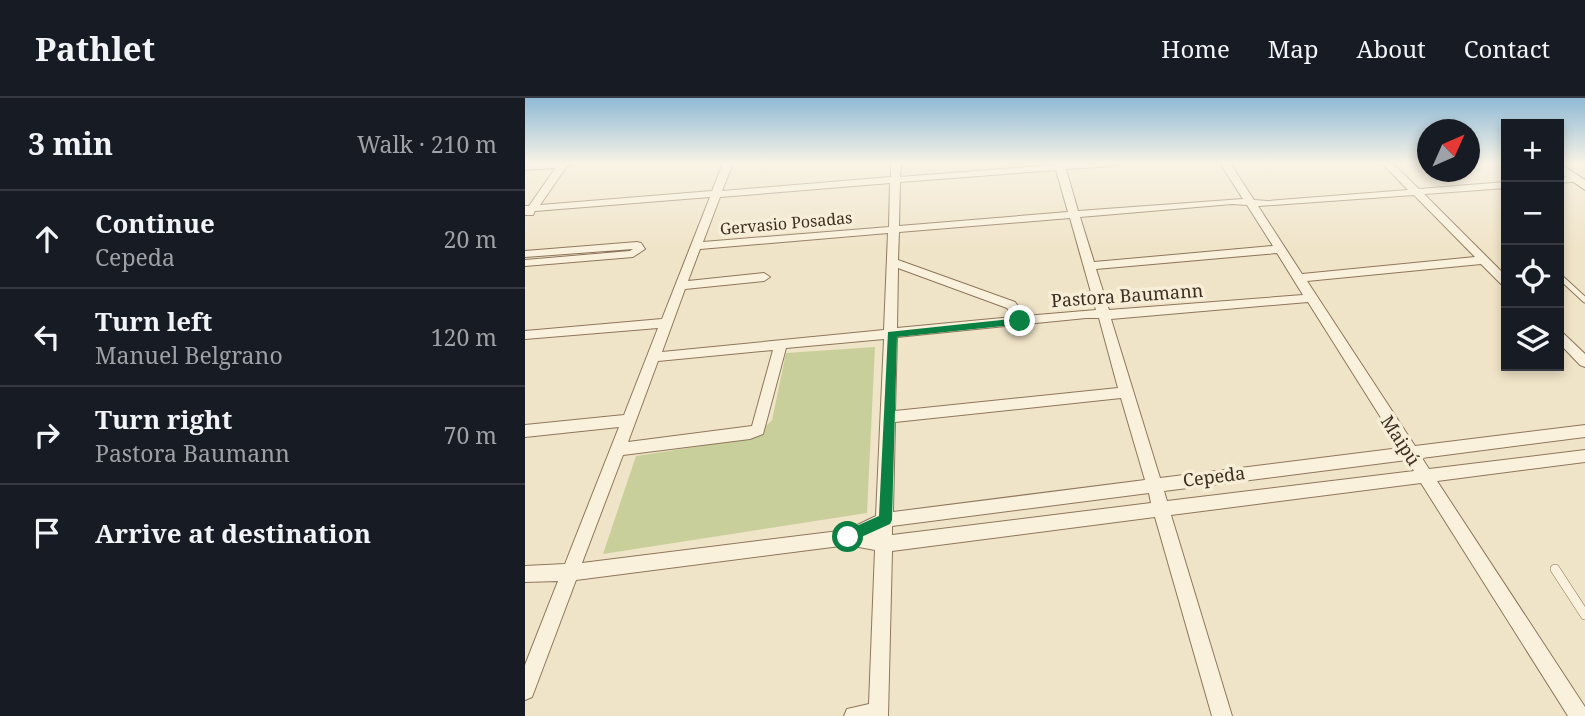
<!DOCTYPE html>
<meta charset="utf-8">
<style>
body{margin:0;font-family:"Noto Serif",serif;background:#242831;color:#f1f3f6}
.controls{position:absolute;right:21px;top:21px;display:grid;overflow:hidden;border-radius:0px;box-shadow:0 4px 10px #0003}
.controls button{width:63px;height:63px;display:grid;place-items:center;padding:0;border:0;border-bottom:2px solid #363941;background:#171b24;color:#f1f3f6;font:35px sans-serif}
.compass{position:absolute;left:892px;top:21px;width:63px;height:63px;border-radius:50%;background:#171b24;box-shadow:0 4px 10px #0003;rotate:45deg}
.stop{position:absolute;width:21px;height:21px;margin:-16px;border:5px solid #0b8043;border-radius:50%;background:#fff}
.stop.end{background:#0b8043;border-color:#fff;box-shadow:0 2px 7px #0008}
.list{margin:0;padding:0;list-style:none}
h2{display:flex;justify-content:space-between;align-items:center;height:91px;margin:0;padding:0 28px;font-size:30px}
h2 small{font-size:23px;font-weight:400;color:#9ea1a6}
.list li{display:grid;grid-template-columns:46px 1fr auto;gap:21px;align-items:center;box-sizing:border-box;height:98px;padding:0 28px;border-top:2px solid #363941}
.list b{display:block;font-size:26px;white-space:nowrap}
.list p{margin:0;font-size:23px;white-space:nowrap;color:#9ea1a6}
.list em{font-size:23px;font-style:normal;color:#9ea1a6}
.icon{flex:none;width:38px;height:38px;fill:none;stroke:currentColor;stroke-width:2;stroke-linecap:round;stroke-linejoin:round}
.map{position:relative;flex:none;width:1060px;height:618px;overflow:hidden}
header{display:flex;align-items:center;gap:42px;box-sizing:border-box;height:98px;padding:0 35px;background:#171b24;border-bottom:2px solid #363941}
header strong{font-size:33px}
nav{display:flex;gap:38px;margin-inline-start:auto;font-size:24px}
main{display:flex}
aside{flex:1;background:#171b24}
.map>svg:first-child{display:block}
.green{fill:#c9cf9b}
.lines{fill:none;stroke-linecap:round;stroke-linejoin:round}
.lane-far1-casing{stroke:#8d765c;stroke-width:7}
.lane-casing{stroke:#8d765c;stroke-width:10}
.street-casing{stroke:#8d765c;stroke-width:2}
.secondary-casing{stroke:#6f573f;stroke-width:2}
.lane-far1{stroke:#faf1dc;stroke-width:5}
.lane{stroke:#faf1dc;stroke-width:9}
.street{fill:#faf1dc;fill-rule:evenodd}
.secondary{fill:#faf1dc;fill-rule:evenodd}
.route{fill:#0b8043}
.labels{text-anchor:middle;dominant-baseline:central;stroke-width:7;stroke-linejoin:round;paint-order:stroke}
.far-street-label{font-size:16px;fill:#3d2e20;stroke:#f7eed8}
.street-label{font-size:18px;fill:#3d2e20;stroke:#f7eed8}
</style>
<header>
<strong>Pathlet</strong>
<nav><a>Home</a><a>Map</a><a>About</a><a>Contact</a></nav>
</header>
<main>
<aside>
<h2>3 min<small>Walk · 210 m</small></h2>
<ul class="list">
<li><svg class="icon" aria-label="ahead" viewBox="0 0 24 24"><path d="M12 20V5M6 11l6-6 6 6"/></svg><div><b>Continue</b><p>Cepeda</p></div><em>20 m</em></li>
<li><svg class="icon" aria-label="left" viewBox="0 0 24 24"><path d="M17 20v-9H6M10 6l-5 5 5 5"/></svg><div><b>Turn left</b><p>Manuel Belgrano</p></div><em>120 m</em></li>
<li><svg class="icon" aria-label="right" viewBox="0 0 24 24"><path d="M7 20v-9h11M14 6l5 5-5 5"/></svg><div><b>Turn right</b><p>Pastora Baumann</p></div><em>70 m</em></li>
<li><svg class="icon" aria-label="arrive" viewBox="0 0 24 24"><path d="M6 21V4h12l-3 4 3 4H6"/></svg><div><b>Arrive at destination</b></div></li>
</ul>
</aside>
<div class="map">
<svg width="1060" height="618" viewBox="0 0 1060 618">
<rect width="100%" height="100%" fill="#f0e4c8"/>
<path class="green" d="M 350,249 L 342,415 L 78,456 L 111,358 L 229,340 L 247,322 L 261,255 Z"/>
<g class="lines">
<g class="lane-far1-casing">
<path id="lane-far1" d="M 1034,178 L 1060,202"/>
</g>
<g class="lane-casing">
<path id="lane" d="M 1030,471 L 1060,517"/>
</g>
<g class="street-casing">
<path id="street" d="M 34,65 L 44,65 L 15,107 L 187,93 L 198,65 L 208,65 L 197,93 L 366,79 L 366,65 L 376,65 L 375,79 L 530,67 L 529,65 L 592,65 L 587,68 L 541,71 L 553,113 L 718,101 L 695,65 L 705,65 L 729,102 L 743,103 L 883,92 L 857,65 L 867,65 L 894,91 L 981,84 L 981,90 L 899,96 L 981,178 L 981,188 L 977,187 L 956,166 L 782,183 L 890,348 L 1060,327 L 1060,339 L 897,360 L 904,371 L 1060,352 L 1060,364 L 912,383 L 1060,609 L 1060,618 L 1043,618 L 896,385 L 646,417 L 707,618 L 687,618 L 630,419 L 367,453 L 363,618 L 319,618 L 322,611 L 344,606 L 350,452 L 323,447 L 51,482 L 7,599 L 0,602 L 0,567 L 33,483 L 0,484 L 0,468 L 40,466 L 94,329 L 0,339 L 0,327 L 99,317 L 133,230 L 0,241 L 0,233 L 137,221 L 185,99 L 10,113 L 8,117 L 0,117 L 0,108 L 4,108 ZM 531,72 L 543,114 L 374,128 L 375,84 ZM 365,85 L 364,129 L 178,144 L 195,99 ZM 889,97 L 950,159 L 777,176 L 733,108 ZM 707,106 L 722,107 L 748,148 L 569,164 L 555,119 ZM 545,120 L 571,212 L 500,218 L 490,204 L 373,162 L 374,134 ZM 363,135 L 359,232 L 137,254 L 160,191 L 239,183 L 245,179 L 239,175 L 163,183 L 175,151 ZM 752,155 L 778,197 L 584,212 L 571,171 ZM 373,170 L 482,210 L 488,219 L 372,230 ZM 783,204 L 875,350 L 635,380 L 586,221 ZM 561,220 L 574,220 L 593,290 L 370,313 L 372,239 ZM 359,241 L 351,418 L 322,432 L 57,465 L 98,357 L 225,341 L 238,336 L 261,250 ZM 248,252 L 227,328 L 103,344 L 133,263 ZM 596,300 L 620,382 L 368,414 L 370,324 ZM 882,362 L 889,373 L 642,403 L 639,393 ZM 624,395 L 626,405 L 367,437 L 367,428 Z
M 1051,78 L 1054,79 L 1054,83 L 1034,85 L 1034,79 Z
M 112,144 L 116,145 L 120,151 L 108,159 L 0,168 L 0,162 L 105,153 L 108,151 L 0,159 L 0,153 Z
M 1034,234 L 1038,235 L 1060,256 L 1060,269 L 1055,267 L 1034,245 Z"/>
</g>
<g class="secondary-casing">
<path id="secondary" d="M 0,65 L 47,65 L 41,69 L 0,72 Z
M 1034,65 L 1060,82 L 1060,92 L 1034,74 Z"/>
</g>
<use href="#lane-far1" class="lane-far1"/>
<use href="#lane" class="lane"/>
<use href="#street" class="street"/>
<use href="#secondary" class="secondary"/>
</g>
<linearGradient id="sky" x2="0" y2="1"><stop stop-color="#8fbad6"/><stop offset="0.43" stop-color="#f8f3e6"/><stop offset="1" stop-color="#f8f3e6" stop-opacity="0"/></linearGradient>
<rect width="1060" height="151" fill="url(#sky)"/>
<path class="route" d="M 495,220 L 499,221 L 499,226 L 372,239 L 367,422 L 365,426 L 323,445 L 318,443 L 318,434 L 354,418 L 363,234 Z"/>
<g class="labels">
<g class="far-street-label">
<text transform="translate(261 125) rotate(-5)">Gervasio Posadas</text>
</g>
<g class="street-label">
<text transform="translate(602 197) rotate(-4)">Pastora Baumann</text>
<text transform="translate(876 342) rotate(57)">Maipú</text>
<text transform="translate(689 378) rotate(-7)">Cepeda</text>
</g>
</g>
</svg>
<div class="controls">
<button>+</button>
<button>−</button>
<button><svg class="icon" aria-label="locate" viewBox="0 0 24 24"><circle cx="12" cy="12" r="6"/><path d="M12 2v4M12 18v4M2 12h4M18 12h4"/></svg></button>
<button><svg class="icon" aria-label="layers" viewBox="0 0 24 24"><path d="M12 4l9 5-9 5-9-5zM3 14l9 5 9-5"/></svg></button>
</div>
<svg class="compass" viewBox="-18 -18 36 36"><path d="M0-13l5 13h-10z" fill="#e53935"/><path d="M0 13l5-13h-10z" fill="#9ea1a6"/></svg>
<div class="stop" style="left:323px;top:439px"></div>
<div class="stop end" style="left:495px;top:223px"></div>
</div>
</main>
